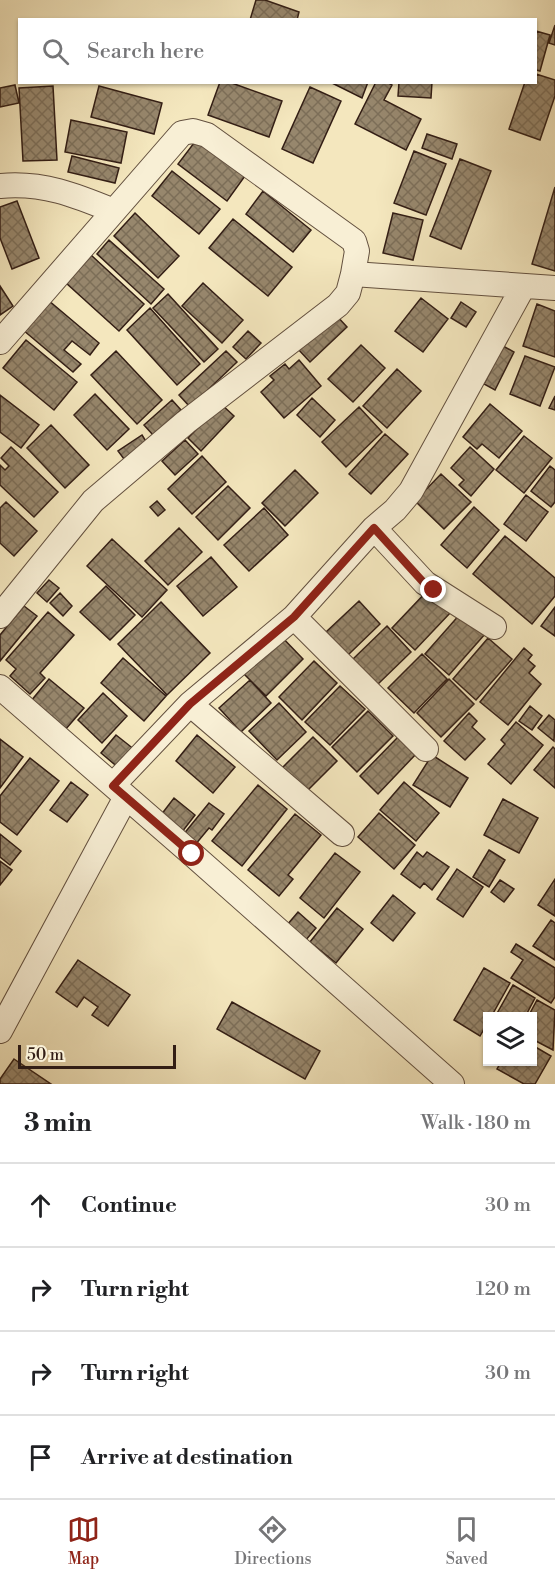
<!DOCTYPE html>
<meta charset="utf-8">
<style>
body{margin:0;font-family:"Libre Bodoni",serif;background:#f6f6f6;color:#202124}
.controls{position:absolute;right:18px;bottom:18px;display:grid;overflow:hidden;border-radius:0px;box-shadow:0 2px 4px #0004}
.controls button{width:54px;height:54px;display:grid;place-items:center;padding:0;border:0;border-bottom:2px solid #e0e0e0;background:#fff;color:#202124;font:30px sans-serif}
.scale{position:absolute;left:18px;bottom:15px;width:158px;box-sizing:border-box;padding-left:6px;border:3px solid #331e15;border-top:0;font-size:16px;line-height:21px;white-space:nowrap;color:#331e15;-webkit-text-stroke:4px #f8efd5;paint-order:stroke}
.stop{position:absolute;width:18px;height:18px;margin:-14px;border:4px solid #8f2418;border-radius:50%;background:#fff}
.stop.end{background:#8f2418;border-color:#fff;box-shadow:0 2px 6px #0008}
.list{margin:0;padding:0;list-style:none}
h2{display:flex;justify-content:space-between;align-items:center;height:78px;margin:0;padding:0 24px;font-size:26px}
h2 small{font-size:20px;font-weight:400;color:#757577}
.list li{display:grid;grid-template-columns:39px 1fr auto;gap:18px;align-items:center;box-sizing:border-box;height:84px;padding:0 24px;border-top:2px solid #e0e0e0}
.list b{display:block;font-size:22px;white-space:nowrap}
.list em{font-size:20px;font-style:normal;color:#757577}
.icon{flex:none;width:33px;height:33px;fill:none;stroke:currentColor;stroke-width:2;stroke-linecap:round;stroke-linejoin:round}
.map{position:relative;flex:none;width:555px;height:1084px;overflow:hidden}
.search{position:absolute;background:#fff;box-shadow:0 2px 4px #0004;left:18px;right:18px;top:18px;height:66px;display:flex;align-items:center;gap:15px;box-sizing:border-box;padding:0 21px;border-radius:0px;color:#757577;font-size:22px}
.sheet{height:414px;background:#fff}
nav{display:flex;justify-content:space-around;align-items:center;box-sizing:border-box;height:84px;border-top:2px solid #e0e0e0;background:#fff;font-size:16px;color:#757577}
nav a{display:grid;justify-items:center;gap:3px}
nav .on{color:#8f2418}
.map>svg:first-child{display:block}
.building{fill:url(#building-cross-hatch);stroke:#331e15;stroke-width:1.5}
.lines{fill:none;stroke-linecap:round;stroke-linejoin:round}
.minor-casing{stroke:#63503f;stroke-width:26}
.minor{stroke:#f8efd5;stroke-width:24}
.route{stroke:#8f2418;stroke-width:8}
</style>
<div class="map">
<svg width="555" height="1084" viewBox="0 0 555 1084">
<defs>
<pattern id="building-cross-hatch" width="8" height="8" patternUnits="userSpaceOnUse" patternTransform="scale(1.5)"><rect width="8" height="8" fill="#97876d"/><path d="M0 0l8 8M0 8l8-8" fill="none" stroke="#7c6e58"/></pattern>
</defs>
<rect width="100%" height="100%" fill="#f4e7be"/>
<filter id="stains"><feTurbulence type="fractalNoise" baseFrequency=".00333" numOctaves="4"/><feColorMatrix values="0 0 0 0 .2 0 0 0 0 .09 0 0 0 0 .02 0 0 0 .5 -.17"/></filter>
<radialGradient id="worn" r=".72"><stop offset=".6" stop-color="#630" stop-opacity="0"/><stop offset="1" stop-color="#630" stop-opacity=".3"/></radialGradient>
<path class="building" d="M 256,0 L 265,0 L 299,12 L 297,20 L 250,20 Z
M 555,25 L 555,45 L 549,43 Z
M 536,31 L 550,35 L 540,71 L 536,70 Z
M 536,74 L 555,80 L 555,96 L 540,140 L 509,129 L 525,82 L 536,82 Z
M 220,82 L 229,82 L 282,101 L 269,137 L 208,115 Z
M 330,82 L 368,82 L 362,98 Z
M 376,82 L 387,82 L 392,85 L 384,100 L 421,119 L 406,150 L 355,124 Z
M 399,82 L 432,82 L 431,98 L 398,96 Z
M 15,85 L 19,103 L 0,107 L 0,88 Z
M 53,86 L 57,160 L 23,161 L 19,88 Z
M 99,86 L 162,103 L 154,134 L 91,117 Z
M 310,87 L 341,101 L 313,163 L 282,149 Z
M 71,120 L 127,132 L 121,163 L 65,152 Z
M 427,134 L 457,144 L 452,159 L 422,148 Z
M 197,139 L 245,176 L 227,201 L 178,164 Z
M 414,151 L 446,164 L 426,215 L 394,203 Z
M 72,156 L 119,168 L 115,183 L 68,172 Z
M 460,159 L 491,171 L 461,249 L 430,236 Z
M 172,171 L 220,209 L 199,234 L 152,196 Z
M 555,187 L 555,271 L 532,264 Z
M 263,191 L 311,230 L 293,252 L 246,214 Z
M 17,201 L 39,258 L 12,269 L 0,238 L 0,207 Z
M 135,213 L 179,256 L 158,278 L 114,236 Z
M 393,213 L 423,220 L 413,260 L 383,253 Z
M 233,219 L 292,267 L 268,296 L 209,248 Z
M 109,240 L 164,289 L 151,304 L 97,254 Z
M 91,255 L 144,304 L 119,331 L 66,283 Z
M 203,283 L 243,320 L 222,343 L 182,306 Z
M 0,286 L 13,306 L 0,315 Z
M 168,294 L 218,349 L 204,362 L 153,308 Z
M 421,298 L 448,319 L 423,352 L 395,331 Z
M 48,300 L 99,343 L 90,355 L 72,341 L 64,350 L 81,364 L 73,372 L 23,330 Z
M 461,302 L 476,312 L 466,327 L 451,318 Z
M 537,304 L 555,311 L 555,357 L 523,346 Z
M 150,308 L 200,364 L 177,385 L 127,330 Z
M 335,314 L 347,327 L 310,362 L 298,349 Z
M 248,331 L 261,343 L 246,359 L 233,347 Z
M 26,340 L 77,382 L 54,410 L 3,368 Z
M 361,345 L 385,368 L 353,402 L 328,379 Z
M 503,346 L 514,352 L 495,390 L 484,384 Z
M 116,351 L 162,400 L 137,424 L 91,375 Z
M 226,351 L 237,362 L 190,407 L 179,395 Z
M 525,356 L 555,367 L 540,406 L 510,394 Z
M 299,360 L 321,386 L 284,418 L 261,392 L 274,380 L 270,376 L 285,364 L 289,369 Z
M 397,369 L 421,391 L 387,428 L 363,406 Z
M 95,394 L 129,429 L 107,450 L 74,415 Z
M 0,395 L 39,425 L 21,448 L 0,432 Z
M 555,396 L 555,410 L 549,408 Z
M 312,398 L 335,420 L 320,437 L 297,415 Z
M 172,400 L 181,410 L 153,435 L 144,425 Z
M 221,404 L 234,416 L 201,451 L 188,438 Z
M 490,404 L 522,431 L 499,458 L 482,444 L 477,449 L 463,437 Z
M 359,407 L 382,432 L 346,467 L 322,442 Z
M 51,425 L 89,465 L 65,488 L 27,448 Z
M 385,434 L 408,454 L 371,494 L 349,474 Z
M 142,435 L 147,443 L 124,459 L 118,451 Z
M 524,436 L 552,458 L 524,493 L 496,470 Z
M 185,440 L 198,454 L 175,475 L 162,461 Z
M 11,447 L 58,492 L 34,517 L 0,485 L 0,465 L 5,470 L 9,466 L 1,458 Z
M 470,447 L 494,469 L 471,496 L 459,485 L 464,480 L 451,468 Z
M 202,456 L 226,482 L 192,514 L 168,489 Z
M 550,466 L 555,470 L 555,502 L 551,507 L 531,491 Z
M 295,470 L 318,493 L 285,526 L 262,503 Z
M 441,474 L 471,502 L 444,529 L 415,501 Z
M 228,486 L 250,508 L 218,540 L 196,517 Z
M 526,495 L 548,512 L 526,541 L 504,524 Z
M 157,501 L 165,510 L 158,516 L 150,507 Z
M 6,502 L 37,531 L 14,556 L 0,543 L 0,508 Z
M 474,507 L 499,530 L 467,568 L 441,545 Z
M 264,508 L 288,535 L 249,571 L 224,545 Z
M 179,528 L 202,552 L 168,585 L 145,561 Z
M 505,536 L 555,578 L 555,596 L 532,624 L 473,574 Z
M 112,539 L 167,590 L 142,617 L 87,566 Z
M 211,557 L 237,587 L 203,616 L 177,586 Z
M 49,580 L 59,588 L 47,602 L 37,593 Z
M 106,586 L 135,615 L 110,640 L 80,612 Z
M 428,590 L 451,612 L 415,650 L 392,628 Z
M 60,593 L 72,606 L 63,616 L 50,603 Z
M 359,601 L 380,624 L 348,655 L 326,632 Z
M 161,602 L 210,653 L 167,695 L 118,644 Z
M 24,606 L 37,616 L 0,661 L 0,635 Z
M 555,607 L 555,636 L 541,626 Z
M 48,612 L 74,635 L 40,673 L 45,678 L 30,694 L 10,676 L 16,669 L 6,660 Z
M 461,613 L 485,634 L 449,675 L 425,654 Z
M 387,626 L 411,652 L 376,686 L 352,660 Z
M 277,632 L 303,659 L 266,696 L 240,670 Z
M 488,638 L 512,659 L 476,700 L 453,679 Z
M 524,648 L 532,655 L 528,660 L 535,666 L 529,673 L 541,684 L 508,725 L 480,702 Z
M 422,654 L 447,679 L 414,713 L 388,688 Z
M 123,658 L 166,696 L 144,721 L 101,683 Z
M 314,661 L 337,683 L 302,720 L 279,697 Z
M 49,679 L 84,708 L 65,730 L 31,701 Z
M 449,679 L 474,704 L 441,737 L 417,713 Z
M 250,680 L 271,703 L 241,732 L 219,708 Z
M 340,686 L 365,709 L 330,745 L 305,722 Z
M 103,693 L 127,716 L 102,743 L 78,720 Z
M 279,703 L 306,732 L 277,760 L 249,731 Z
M 530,706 L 542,716 L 532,730 L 519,721 Z
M 368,711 L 393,736 L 357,772 L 332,747 Z
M 469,713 L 477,721 L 472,727 L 485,739 L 465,760 L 444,741 Z
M 549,715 L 555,720 L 554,741 L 538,728 Z
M 516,722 L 543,745 L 511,784 L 488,764 L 505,744 L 501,740 Z
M 116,735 L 135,750 L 120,769 L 101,753 Z
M 197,735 L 235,767 L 213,793 L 176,761 Z
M 313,737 L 337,761 L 304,794 L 280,770 Z
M 398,737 L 416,754 L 378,794 L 360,776 Z
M 0,739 L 23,757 L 0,788 Z
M 553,747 L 555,749 L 555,788 L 534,770 Z
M 432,755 L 468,778 L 450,807 L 413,785 Z
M 30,758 L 59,781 L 17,835 L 0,822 L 0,796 Z
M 71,782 L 88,795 L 67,822 L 50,810 Z
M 404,782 L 439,813 L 416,841 L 380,810 Z
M 258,785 L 287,809 L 242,866 L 212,841 Z
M 174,798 L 195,815 L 182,832 L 161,815 Z
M 503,799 L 538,818 L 519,853 L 484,835 Z
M 209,803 L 224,814 L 212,830 L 209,828 L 195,845 L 183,835 Z
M 379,813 L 415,845 L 394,869 L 358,837 Z
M 295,814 L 321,835 L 288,875 L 293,879 L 279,896 L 248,870 Z
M 0,834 L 21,851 L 10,865 L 0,857 Z
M 489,850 L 505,860 L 489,887 L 473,877 Z
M 417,852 L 423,857 L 427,852 L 449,867 L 432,890 L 424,883 L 420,888 L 401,874 Z
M 335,853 L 360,872 L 324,918 L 300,898 Z
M 0,861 L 12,870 L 0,885 Z
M 457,869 L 483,887 L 463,917 L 437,899 Z
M 555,879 L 555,916 L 538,905 Z
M 500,880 L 514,889 L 504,902 L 491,892 Z
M 393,895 L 415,913 L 393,941 L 371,923 Z
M 337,908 L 363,929 L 336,963 L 310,942 Z
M 298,912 L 316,928 L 305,941 L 287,925 Z
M 551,920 L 555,923 L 555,960 L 533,946 Z
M 516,944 L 555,968 L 555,997 L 551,1003 L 511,978 L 523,960 L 511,952 Z
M 78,960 L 130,995 L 108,1026 L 92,1015 L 98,1007 L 84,997 L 77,1007 L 56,992 Z
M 484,968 L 510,983 L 491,1017 L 488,1017 L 488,1022 L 480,1036 L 454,1020 Z
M 513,985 L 535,998 L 525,1017 L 495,1017 Z
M 537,1000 L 555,1010 L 553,1050 L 532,1039 L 532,1017 L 528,1017 Z
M 232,1002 L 320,1051 L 305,1079 L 217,1029 Z
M 532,1045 L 551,1056 L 535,1084 L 524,1084 L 497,1069 L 501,1062 L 532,1062 Z
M 14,1059 L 51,1084 L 0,1084 L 0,1079 Z"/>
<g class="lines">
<g class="minor-casing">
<path id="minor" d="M 0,186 C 43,182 75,195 114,211
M 353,274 L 555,288
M 0,342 L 182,133 L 193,131 L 207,135 L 354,241 L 357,251 L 353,274 L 348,293 L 338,305 L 186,422 L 93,501 L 0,616
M 374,528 L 425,583 L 494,627
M 294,617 L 426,749
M 0,687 L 192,854 L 452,1084
M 190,704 L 342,834
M 113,785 L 190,704 L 294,617 L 374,528 L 395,510 L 411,491 L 523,287
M 0,1031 L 126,797"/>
</g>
<use href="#minor" class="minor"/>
</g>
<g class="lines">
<path class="route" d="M 192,854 L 113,786 L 190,704 L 294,617 L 374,528 L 424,583 L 434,590"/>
</g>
<rect width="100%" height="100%" filter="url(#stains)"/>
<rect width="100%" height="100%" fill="url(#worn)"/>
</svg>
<div class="controls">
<button><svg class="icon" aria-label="layers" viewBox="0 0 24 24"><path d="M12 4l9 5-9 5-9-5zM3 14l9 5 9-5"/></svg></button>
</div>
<div class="scale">50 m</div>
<div class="stop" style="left:192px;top:854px"></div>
<div class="stop end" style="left:434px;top:590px"></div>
<div class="search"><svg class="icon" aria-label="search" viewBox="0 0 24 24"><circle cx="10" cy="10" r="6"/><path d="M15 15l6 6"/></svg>Search here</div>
</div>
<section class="sheet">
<h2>3 min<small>Walk · 180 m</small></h2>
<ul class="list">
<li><svg class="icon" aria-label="ahead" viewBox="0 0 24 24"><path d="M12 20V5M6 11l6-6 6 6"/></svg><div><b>Continue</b></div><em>30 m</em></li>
<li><svg class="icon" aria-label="right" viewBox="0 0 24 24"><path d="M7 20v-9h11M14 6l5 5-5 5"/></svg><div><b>Turn right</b></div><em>120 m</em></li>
<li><svg class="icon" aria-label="right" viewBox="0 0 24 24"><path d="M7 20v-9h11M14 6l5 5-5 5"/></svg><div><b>Turn right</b></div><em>30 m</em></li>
<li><svg class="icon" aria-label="arrive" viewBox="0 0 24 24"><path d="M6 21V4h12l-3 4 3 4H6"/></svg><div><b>Arrive at destination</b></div></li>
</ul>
</section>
<nav>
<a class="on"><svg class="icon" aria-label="map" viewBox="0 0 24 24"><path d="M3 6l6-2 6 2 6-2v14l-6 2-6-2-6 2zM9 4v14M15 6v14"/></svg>Map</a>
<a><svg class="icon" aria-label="directions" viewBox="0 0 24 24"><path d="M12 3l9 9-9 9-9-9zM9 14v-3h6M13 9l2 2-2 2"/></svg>Directions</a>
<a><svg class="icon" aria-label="saved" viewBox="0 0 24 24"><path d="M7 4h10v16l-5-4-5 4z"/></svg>Saved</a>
</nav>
